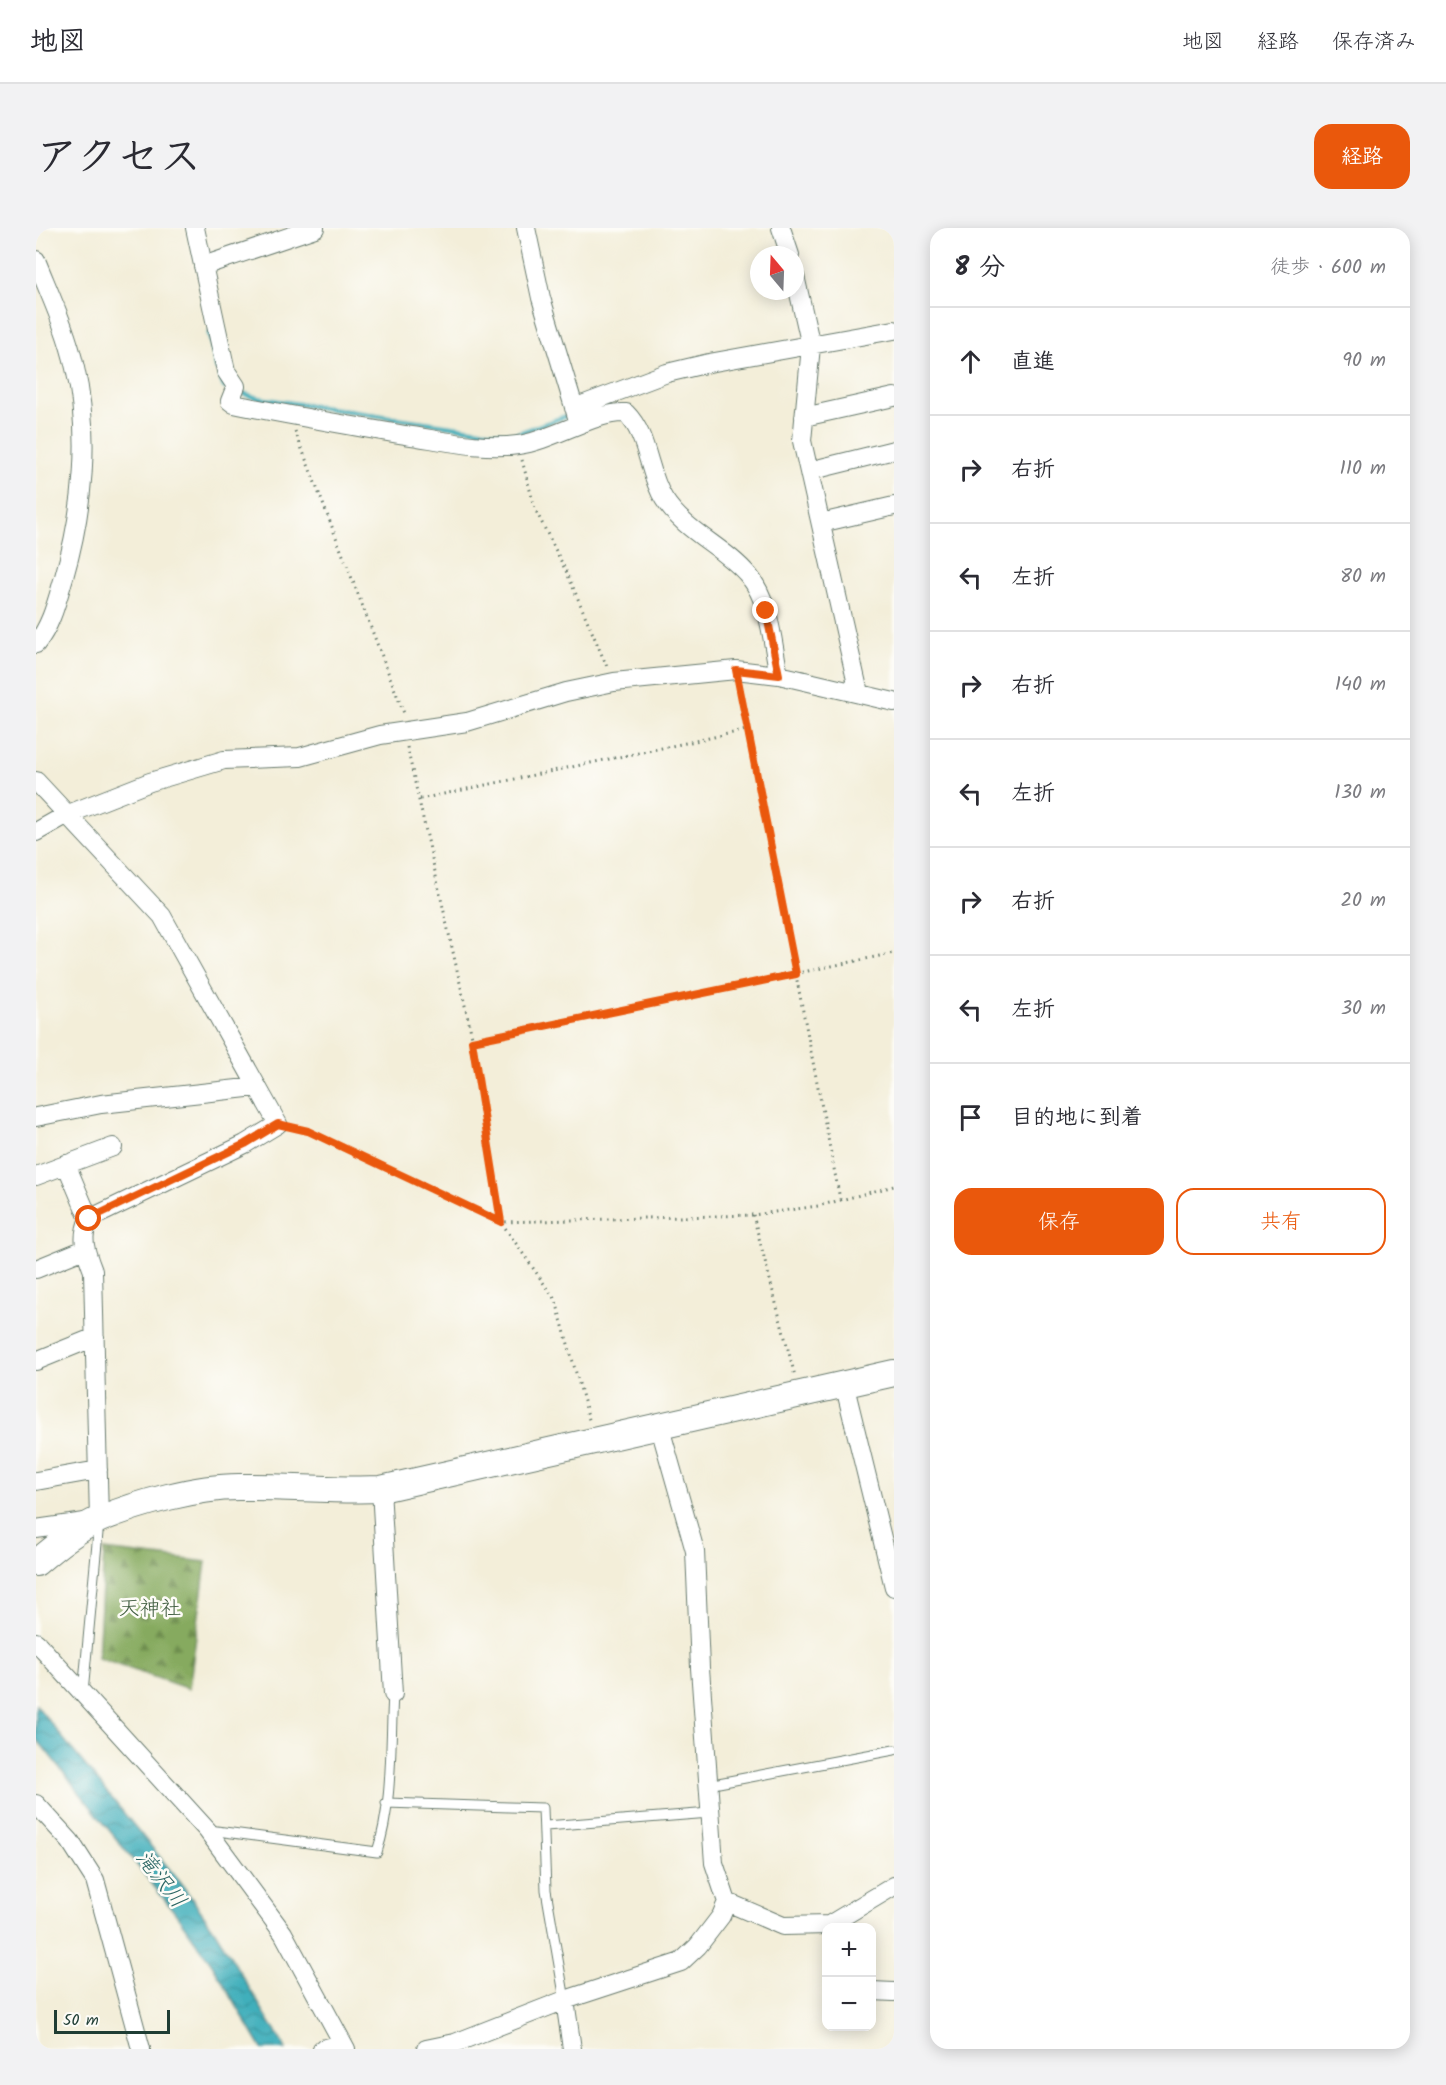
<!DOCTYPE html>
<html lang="ja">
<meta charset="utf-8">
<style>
body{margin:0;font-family:Kalam,"Klee One",sans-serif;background:#f2f2f3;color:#2b2b33}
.controls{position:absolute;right:18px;bottom:18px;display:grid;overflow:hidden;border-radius:12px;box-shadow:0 3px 15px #0003}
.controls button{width:54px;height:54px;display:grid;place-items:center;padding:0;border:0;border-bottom:2px solid #e1e1e2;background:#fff;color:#2b2b33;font:30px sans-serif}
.compass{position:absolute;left:714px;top:18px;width:54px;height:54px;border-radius:50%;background:#fff;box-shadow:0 3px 15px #0003;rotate:341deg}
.scale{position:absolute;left:18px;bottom:15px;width:116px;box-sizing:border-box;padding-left:6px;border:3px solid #1f3d34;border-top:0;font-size:16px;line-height:21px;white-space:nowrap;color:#1f3d34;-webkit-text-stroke:4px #fdfcf7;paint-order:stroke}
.stop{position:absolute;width:18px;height:18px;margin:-14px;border:4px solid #ea580c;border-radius:50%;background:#fff}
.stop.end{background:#ea580c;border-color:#fff;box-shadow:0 2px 6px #0008}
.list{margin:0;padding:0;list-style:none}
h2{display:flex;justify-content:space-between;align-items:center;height:78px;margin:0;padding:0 24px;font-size:26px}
h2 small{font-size:20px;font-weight:400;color:#7c7c81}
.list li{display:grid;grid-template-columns:39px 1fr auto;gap:18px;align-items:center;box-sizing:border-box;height:108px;padding:0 24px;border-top:2px solid #e1e1e2}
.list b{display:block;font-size:22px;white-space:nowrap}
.list em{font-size:20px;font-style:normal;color:#7c7c81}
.actions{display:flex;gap:12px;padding:18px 24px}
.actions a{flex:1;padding:14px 0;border:2px solid #ea580c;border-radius:18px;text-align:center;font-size:21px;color:#ea580c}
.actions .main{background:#ea580c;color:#fff}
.icon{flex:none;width:33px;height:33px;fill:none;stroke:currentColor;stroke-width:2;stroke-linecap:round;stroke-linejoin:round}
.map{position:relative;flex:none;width:858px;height:1821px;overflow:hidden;border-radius:18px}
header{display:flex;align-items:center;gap:36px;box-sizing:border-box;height:84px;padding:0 30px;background:#fff;border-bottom:2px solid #e1e1e2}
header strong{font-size:28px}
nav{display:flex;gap:33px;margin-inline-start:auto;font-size:21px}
.intro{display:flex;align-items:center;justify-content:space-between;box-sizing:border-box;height:144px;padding:0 36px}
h1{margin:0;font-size:42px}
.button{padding:15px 27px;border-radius:18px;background:#ea580c;color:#fff;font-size:21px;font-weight:700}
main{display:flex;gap:36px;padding:0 36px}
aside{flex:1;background:#fff;border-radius:18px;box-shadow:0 3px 15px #0003}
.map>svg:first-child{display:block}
.forest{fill:url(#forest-firs);stroke:#527449;stroke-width:1.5}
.water{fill:url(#water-waves);stroke:#2f7678;stroke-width:1.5}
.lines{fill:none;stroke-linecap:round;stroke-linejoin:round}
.stream{stroke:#3fafbb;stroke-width:4.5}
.lane-casing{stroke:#697b6e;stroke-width:11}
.street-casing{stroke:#697b6e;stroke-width:20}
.secondary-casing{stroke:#697b6e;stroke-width:28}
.path{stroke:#697b6e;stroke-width:3;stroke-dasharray:1.5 4.5;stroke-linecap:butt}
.lane{stroke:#fff;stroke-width:9}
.street{stroke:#fff;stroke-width:18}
.secondary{stroke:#fff;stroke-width:26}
.route{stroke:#ea580c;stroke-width:8}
.labels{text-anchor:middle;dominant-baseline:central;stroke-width:5;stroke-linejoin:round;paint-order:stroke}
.park-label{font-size:21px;fill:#425f42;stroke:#fdfcf7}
.water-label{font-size:22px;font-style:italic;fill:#2a6563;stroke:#fdfcf7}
</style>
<header>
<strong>地図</strong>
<nav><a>地図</a><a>経路</a><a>保存済み</a></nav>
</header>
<div class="intro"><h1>アクセス</h1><a class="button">経路</a></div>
<main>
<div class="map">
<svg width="858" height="1821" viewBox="0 0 858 1821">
<defs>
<pattern id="forest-firs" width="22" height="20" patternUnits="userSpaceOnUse" patternTransform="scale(1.5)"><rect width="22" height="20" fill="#86aa5e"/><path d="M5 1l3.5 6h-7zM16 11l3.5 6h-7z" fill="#6d8c4e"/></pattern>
<pattern id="water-waves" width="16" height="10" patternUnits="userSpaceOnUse" patternTransform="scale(1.5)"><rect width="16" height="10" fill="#3fafbb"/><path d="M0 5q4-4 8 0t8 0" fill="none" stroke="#349099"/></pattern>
</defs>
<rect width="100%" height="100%" fill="#fdfcf7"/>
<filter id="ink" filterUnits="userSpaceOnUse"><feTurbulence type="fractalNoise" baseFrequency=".0167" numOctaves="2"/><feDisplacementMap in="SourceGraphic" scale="12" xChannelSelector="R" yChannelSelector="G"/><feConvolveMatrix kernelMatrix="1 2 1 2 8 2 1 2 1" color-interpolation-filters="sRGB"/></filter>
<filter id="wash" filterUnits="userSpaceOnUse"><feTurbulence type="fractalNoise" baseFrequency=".008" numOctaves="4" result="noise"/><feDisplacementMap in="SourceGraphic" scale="24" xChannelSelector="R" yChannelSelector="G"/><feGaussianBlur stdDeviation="1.35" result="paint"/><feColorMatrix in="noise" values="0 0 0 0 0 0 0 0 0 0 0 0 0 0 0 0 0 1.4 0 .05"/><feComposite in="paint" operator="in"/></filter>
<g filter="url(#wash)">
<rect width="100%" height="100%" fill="#f3eed9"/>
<path class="forest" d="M 68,1322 L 170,1334 L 153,1461 L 62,1430 Z"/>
<path class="water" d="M 0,1477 L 144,1654 L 179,1703 L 250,1821 L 226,1821 L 176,1736 L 140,1686 L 0,1510 Z"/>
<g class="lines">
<path class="stream" d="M 173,105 L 181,141
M 184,149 L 188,159 L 195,161
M 203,164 L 221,170 L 477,207 L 536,186"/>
</g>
</g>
<g filter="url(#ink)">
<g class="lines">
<g class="lane-casing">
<path id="lane" d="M 47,1465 L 63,1294
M 672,1557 L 858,1522
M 350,1575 L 507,1580 L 510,1662 L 529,1772
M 510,1598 L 674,1585
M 173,1602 L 341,1624 C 357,1576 354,1517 357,1466"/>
</g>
<g class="street-casing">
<path id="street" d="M 159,0 L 190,143 L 200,158 L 194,173 L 198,176 C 255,188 312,197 369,207 C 405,212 445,222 482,217 C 516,213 559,183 590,185 C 613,208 611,244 628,271 C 649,304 689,319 713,348 C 735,375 736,415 743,447
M 490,0 L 505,70 L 541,189
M 745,0 L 754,27
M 0,32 C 14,67 31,103 39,140 C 55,207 47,283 28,349 C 21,372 16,396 0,416
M 167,38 L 279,0
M 759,48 L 775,118 L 766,213 L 823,465
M 538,180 L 631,145 L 673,135 L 858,102
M 768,189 L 858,169
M 773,243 L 858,222
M 785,295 L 858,278
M 0,553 L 126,688 L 242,896 L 209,916 L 53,991 C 44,1010 50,1025 57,1043 L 63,1292 L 0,1301
M 0,604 L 30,587 L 114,554 L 188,532 L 264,529 L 344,507 L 431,494 L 530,464 L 578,454 L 700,442 L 743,447 L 858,474
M 0,889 L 65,876 L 220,859
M 30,936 L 53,991
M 0,948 L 77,919
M 0,1041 L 49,1021
M 0,1133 L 59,1109
M 808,1155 L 858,1359
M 0,1253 L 62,1242
M 345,1261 L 357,1466
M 0,1414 L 171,1602 L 247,1705 L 310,1821
M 0,1576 L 34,1613 L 59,1652 L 105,1821
M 691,1674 L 747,1698 L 793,1697 L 858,1658
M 836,1763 L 858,1764
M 529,1772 L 536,1821
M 286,1821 L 306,1816
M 390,1821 L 419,1815 L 529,1772 L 645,1734 L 662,1718 L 685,1688 L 691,1674 L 678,1635 L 664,1440 L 659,1323 L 624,1200"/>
</g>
<g class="secondary-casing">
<path id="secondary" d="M 0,1335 C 19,1319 41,1301 64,1291 C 103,1275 160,1259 203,1259 C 250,1258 297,1263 345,1261 L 858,1145"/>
</g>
<path class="path" d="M 259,203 L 369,488
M 486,232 L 499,281 L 531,345 L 571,439
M 703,458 L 804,971
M 371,519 L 437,813 L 465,994 L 520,1073 L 554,1195
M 384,571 L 711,502
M 437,813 L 858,725
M 256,899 L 272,903 L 465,994 L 717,987 L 782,978 L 858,958
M 717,987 L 759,1148"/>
<use href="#lane" class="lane"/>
<use href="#street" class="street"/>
<use href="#secondary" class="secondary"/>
</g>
</g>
<g class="lines" filter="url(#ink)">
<path class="route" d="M 53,991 L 209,916 L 242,896 L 272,903 L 465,994 L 436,813 L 760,746 L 700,442 L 743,447 L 730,383"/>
</g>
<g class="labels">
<g class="park-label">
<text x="114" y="1381">天神社</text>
</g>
<g class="water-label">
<text transform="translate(124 1652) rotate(52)">滝沢川</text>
</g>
</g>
</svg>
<div class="controls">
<button>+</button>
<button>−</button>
</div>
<svg class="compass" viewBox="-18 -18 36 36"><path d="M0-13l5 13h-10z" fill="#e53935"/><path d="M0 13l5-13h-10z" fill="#7c7c81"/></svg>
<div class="scale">50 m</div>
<div class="stop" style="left:53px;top:991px"></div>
<div class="stop end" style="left:730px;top:383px"></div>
</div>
<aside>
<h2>8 分<small>徒歩 · 600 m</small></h2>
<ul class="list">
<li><svg class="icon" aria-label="ahead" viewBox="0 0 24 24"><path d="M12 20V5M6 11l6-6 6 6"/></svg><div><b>直進</b></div><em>90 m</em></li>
<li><svg class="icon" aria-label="right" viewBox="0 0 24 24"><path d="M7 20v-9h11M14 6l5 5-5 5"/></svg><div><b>右折</b></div><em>110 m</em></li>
<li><svg class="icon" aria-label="left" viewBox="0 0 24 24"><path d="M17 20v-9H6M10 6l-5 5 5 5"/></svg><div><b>左折</b></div><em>80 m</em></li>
<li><svg class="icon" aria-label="right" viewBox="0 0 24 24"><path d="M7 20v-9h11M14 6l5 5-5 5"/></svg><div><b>右折</b></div><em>140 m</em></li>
<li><svg class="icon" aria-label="left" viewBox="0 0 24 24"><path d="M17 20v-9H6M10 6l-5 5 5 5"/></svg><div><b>左折</b></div><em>130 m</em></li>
<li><svg class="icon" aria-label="right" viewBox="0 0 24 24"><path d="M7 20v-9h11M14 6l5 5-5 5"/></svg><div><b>右折</b></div><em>20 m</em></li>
<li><svg class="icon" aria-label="left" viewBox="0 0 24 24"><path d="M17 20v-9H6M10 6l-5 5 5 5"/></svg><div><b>左折</b></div><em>30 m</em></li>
<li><svg class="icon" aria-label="arrive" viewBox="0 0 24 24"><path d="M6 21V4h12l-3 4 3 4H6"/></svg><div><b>目的地に到着</b></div></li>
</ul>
<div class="actions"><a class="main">保存</a><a>共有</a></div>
</aside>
</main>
